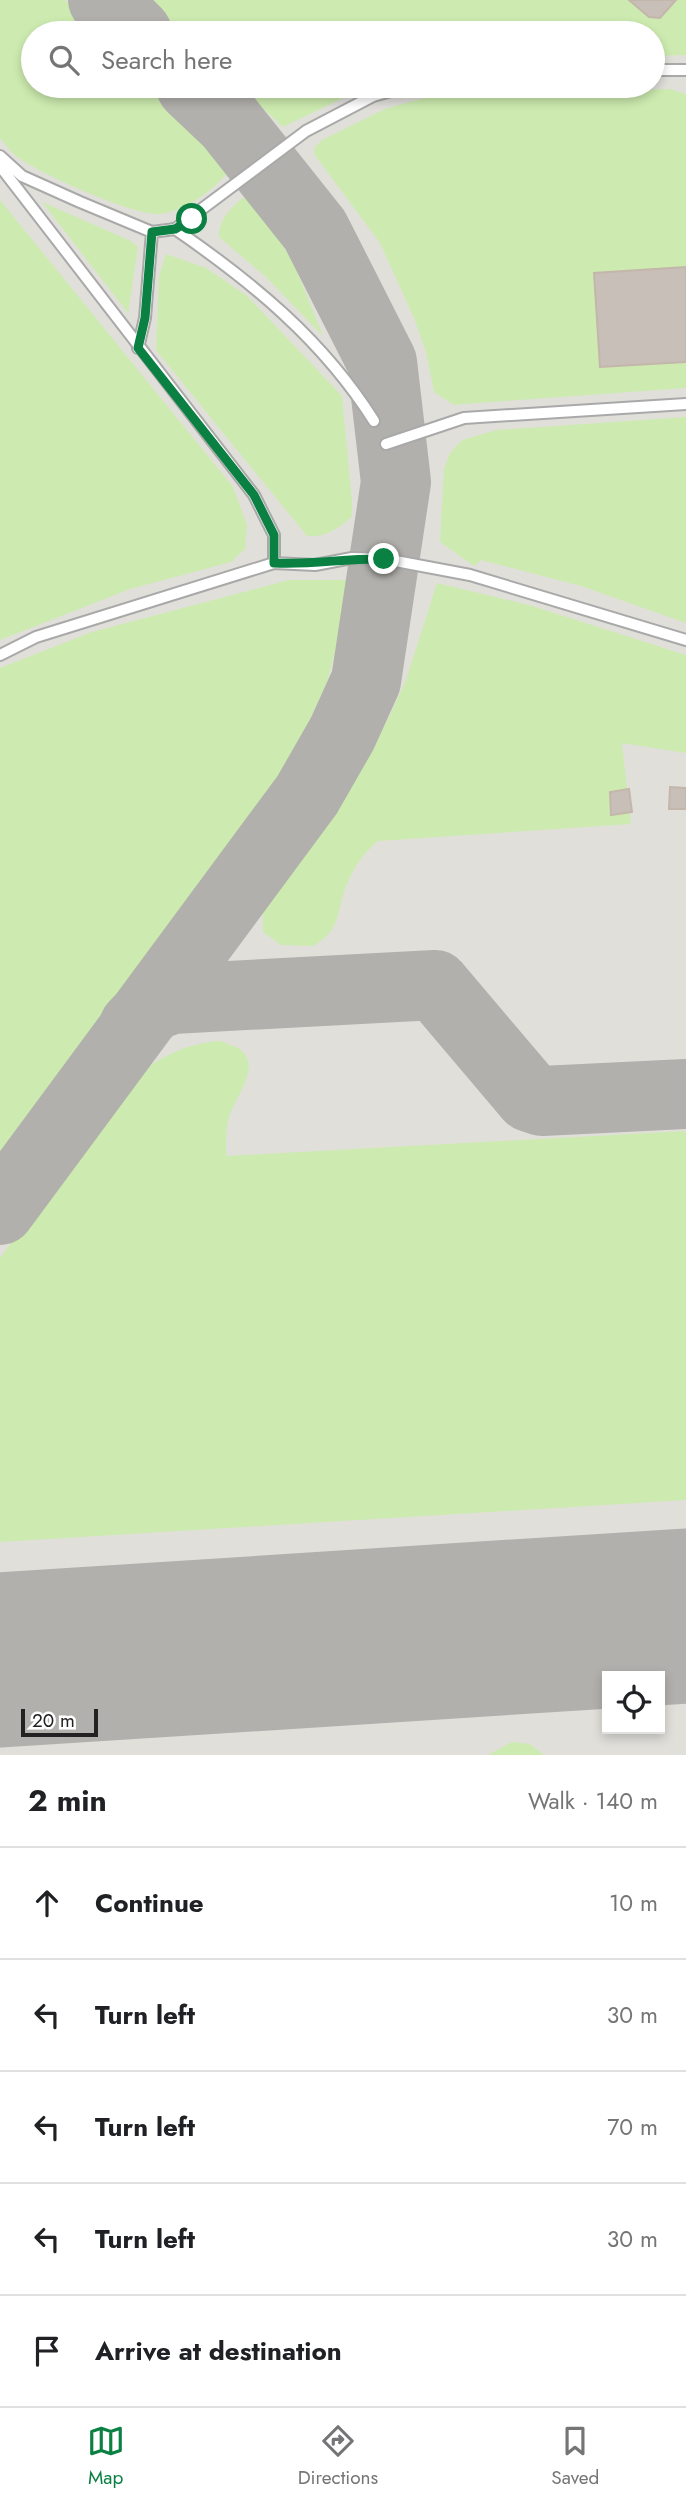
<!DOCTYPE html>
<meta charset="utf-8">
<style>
body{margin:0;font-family:Jost,sans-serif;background:#f2f2f2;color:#202124}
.controls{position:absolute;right:21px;bottom:21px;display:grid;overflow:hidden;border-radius:0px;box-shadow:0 4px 10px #0003}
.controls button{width:63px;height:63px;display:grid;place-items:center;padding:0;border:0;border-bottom:2px solid #e0e0e0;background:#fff;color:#202124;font:35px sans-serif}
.scale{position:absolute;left:21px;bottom:18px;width:77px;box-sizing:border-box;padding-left:7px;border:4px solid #222;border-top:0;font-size:19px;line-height:24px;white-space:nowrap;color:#222;-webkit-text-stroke:5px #fff;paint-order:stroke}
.stop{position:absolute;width:21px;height:21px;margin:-16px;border:5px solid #0b8043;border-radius:50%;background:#fff}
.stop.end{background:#0b8043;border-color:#fff;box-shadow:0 2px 7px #0008}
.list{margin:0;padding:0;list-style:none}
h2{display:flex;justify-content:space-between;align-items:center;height:91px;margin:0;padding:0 28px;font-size:30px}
h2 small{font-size:23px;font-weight:400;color:#757577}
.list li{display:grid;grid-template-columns:46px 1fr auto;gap:21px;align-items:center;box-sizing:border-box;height:112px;padding:0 28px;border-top:2px solid #e0e0e0}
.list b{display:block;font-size:26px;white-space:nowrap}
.list em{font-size:23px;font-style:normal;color:#757577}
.icon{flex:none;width:38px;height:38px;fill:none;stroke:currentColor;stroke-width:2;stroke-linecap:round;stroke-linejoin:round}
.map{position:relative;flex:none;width:686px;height:1755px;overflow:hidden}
.search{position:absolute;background:#fff;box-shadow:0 4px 10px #0003;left:21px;right:21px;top:21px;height:77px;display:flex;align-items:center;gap:18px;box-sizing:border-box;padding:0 24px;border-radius:38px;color:#757577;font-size:26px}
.sheet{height:651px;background:#fff}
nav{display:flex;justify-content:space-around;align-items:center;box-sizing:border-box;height:98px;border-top:2px solid #e0e0e0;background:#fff;font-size:19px;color:#757577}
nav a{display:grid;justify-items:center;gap:4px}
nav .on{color:#0b8043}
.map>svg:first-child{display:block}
.airport{fill:#e1dfda;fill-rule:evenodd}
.grass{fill:#cdebb0}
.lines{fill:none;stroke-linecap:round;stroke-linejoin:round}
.taxiway{stroke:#b1b0ac;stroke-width:70}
.runway{stroke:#b1b0ac;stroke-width:175}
.building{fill:#c7bfb8;stroke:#c4b6ab;stroke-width:2}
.service-casing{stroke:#a9a9a9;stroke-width:14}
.service{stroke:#fff;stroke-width:10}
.route{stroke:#0b8043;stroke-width:9}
</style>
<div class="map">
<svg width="686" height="1755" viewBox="0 0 686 1755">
<rect width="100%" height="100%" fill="#f2efe9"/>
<path class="airport" d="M 0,0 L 686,0 L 686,1755 L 0,1755 ZM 33,33 L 653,33 L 653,86 L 33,86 ZM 607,1676 L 660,1676 L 660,1729 L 607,1729 Z"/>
<path class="grass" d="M 0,0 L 65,0 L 99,33 L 33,33 L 33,86 L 154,86 L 231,159 L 234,164 C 218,187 188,211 159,214 C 134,216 35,172 15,155 C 9,150 5,144 0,138 Z
M 147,0 L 686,0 L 686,55 L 653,56 L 653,33 L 183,33 Z
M 239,86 L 368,86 L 283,127 Z
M 670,89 L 686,94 L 686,388 L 464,404 L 454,405 L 434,392 L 426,352 L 414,318 L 380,243 L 314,154 L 315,147 L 322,140 L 385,109 L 427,97 Z
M 250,193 L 294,264 L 323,336 L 266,277 L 219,237 C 218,218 235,203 250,193 Z
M 0,200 L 233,487 L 247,525 L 245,549 L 231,562 L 130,589 L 0,640 Z
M 42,202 L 131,241 L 138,247 L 128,313 Z
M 166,254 L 206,268 L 247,296 L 342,396 L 352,502 L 352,516 C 340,528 325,538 307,536 L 156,350 L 159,276 Z
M 686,417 L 686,623 L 581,586 L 481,560 L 474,566 L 440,542 L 444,469 L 450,453 L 462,440 L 497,430 Z
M 289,580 L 350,580 L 345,615 L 327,682 L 285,774 L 166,941 L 0,1163 L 0,668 L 92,632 Z
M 437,583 L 529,605 L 686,655 L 686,753 L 622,743 L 631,824 L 378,841 C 363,853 353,869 346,886 C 336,913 342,929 313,946 L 281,945 L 263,932 L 263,897 L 364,759 L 389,717 L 406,680 Z
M 221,1041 C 227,1044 236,1046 241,1050 C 262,1067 234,1099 229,1117 C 226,1130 225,1143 227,1156 L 686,1131 L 686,1500 L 0,1542 L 0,1258 L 123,1088 C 151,1061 182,1043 221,1041 Z
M 512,1742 L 530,1744 L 544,1755 L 488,1755 Z"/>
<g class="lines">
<path class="taxiway" d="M 103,0 L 137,33
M 134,1026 L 153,1006 L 172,999 L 435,985 L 530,1097 L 542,1101 L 686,1094
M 0,1210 L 307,795 L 342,734 L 366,681 L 396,482 L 382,362 L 315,230 L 229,122 L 191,86"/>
<path class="runway" d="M 0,1660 L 686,1616"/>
</g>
<path class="building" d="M 629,0 L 676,0 L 660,18 L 649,17 Z
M 686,267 L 686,362 L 600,367 L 594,273 Z
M 670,787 L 686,788 L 686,809 L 669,809 Z
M 629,789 L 632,812 L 611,815 L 610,792 Z"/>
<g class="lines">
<g class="service-casing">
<path id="service" d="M 653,70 L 686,70
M 0,156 L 22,176 L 80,202 L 152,232 L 175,229 L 306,131 L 373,96 L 409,86
M 0,166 L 254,495 L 274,535 L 274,563 L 315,565 L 352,558 L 385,559 L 470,575 L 686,640
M 175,229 C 252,282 323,340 374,421
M 138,348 L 145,318 L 152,232
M 386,444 L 464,418 L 686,404
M 0,655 L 36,637 L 274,563"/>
</g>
<use href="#service" class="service"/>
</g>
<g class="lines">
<path class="route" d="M 192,219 L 175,229 L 152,232 L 145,318 L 138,348 L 254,495 L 274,535 L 274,563 C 312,565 347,558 384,559"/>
</g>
</svg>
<div class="controls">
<button><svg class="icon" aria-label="locate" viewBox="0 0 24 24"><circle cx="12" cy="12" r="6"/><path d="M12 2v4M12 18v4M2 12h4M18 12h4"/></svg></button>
</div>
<div class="scale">20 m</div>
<div class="stop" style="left:192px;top:219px"></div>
<div class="stop end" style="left:384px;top:559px"></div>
<div class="search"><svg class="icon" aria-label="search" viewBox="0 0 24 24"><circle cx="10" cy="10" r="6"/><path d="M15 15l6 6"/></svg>Search here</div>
</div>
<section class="sheet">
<h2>2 min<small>Walk · 140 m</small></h2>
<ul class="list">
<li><svg class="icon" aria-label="ahead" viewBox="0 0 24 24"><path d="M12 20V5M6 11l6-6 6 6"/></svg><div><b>Continue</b></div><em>10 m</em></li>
<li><svg class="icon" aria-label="left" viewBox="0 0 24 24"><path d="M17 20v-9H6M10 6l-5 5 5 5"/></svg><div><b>Turn left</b></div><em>30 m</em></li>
<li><svg class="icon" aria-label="left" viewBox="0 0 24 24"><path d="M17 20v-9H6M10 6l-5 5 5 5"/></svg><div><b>Turn left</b></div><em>70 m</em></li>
<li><svg class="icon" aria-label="left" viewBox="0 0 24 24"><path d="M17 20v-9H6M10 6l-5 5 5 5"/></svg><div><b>Turn left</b></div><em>30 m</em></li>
<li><svg class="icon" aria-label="arrive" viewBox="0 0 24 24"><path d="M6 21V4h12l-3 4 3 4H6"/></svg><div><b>Arrive at destination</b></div></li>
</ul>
</section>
<nav>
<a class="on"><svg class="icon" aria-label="map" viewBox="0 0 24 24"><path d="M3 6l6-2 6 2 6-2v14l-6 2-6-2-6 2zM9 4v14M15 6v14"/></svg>Map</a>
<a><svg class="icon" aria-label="directions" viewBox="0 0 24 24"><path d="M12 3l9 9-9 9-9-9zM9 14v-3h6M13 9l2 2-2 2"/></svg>Directions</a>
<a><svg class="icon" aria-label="saved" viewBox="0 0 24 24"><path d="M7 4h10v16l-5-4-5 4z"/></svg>Saved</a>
</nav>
